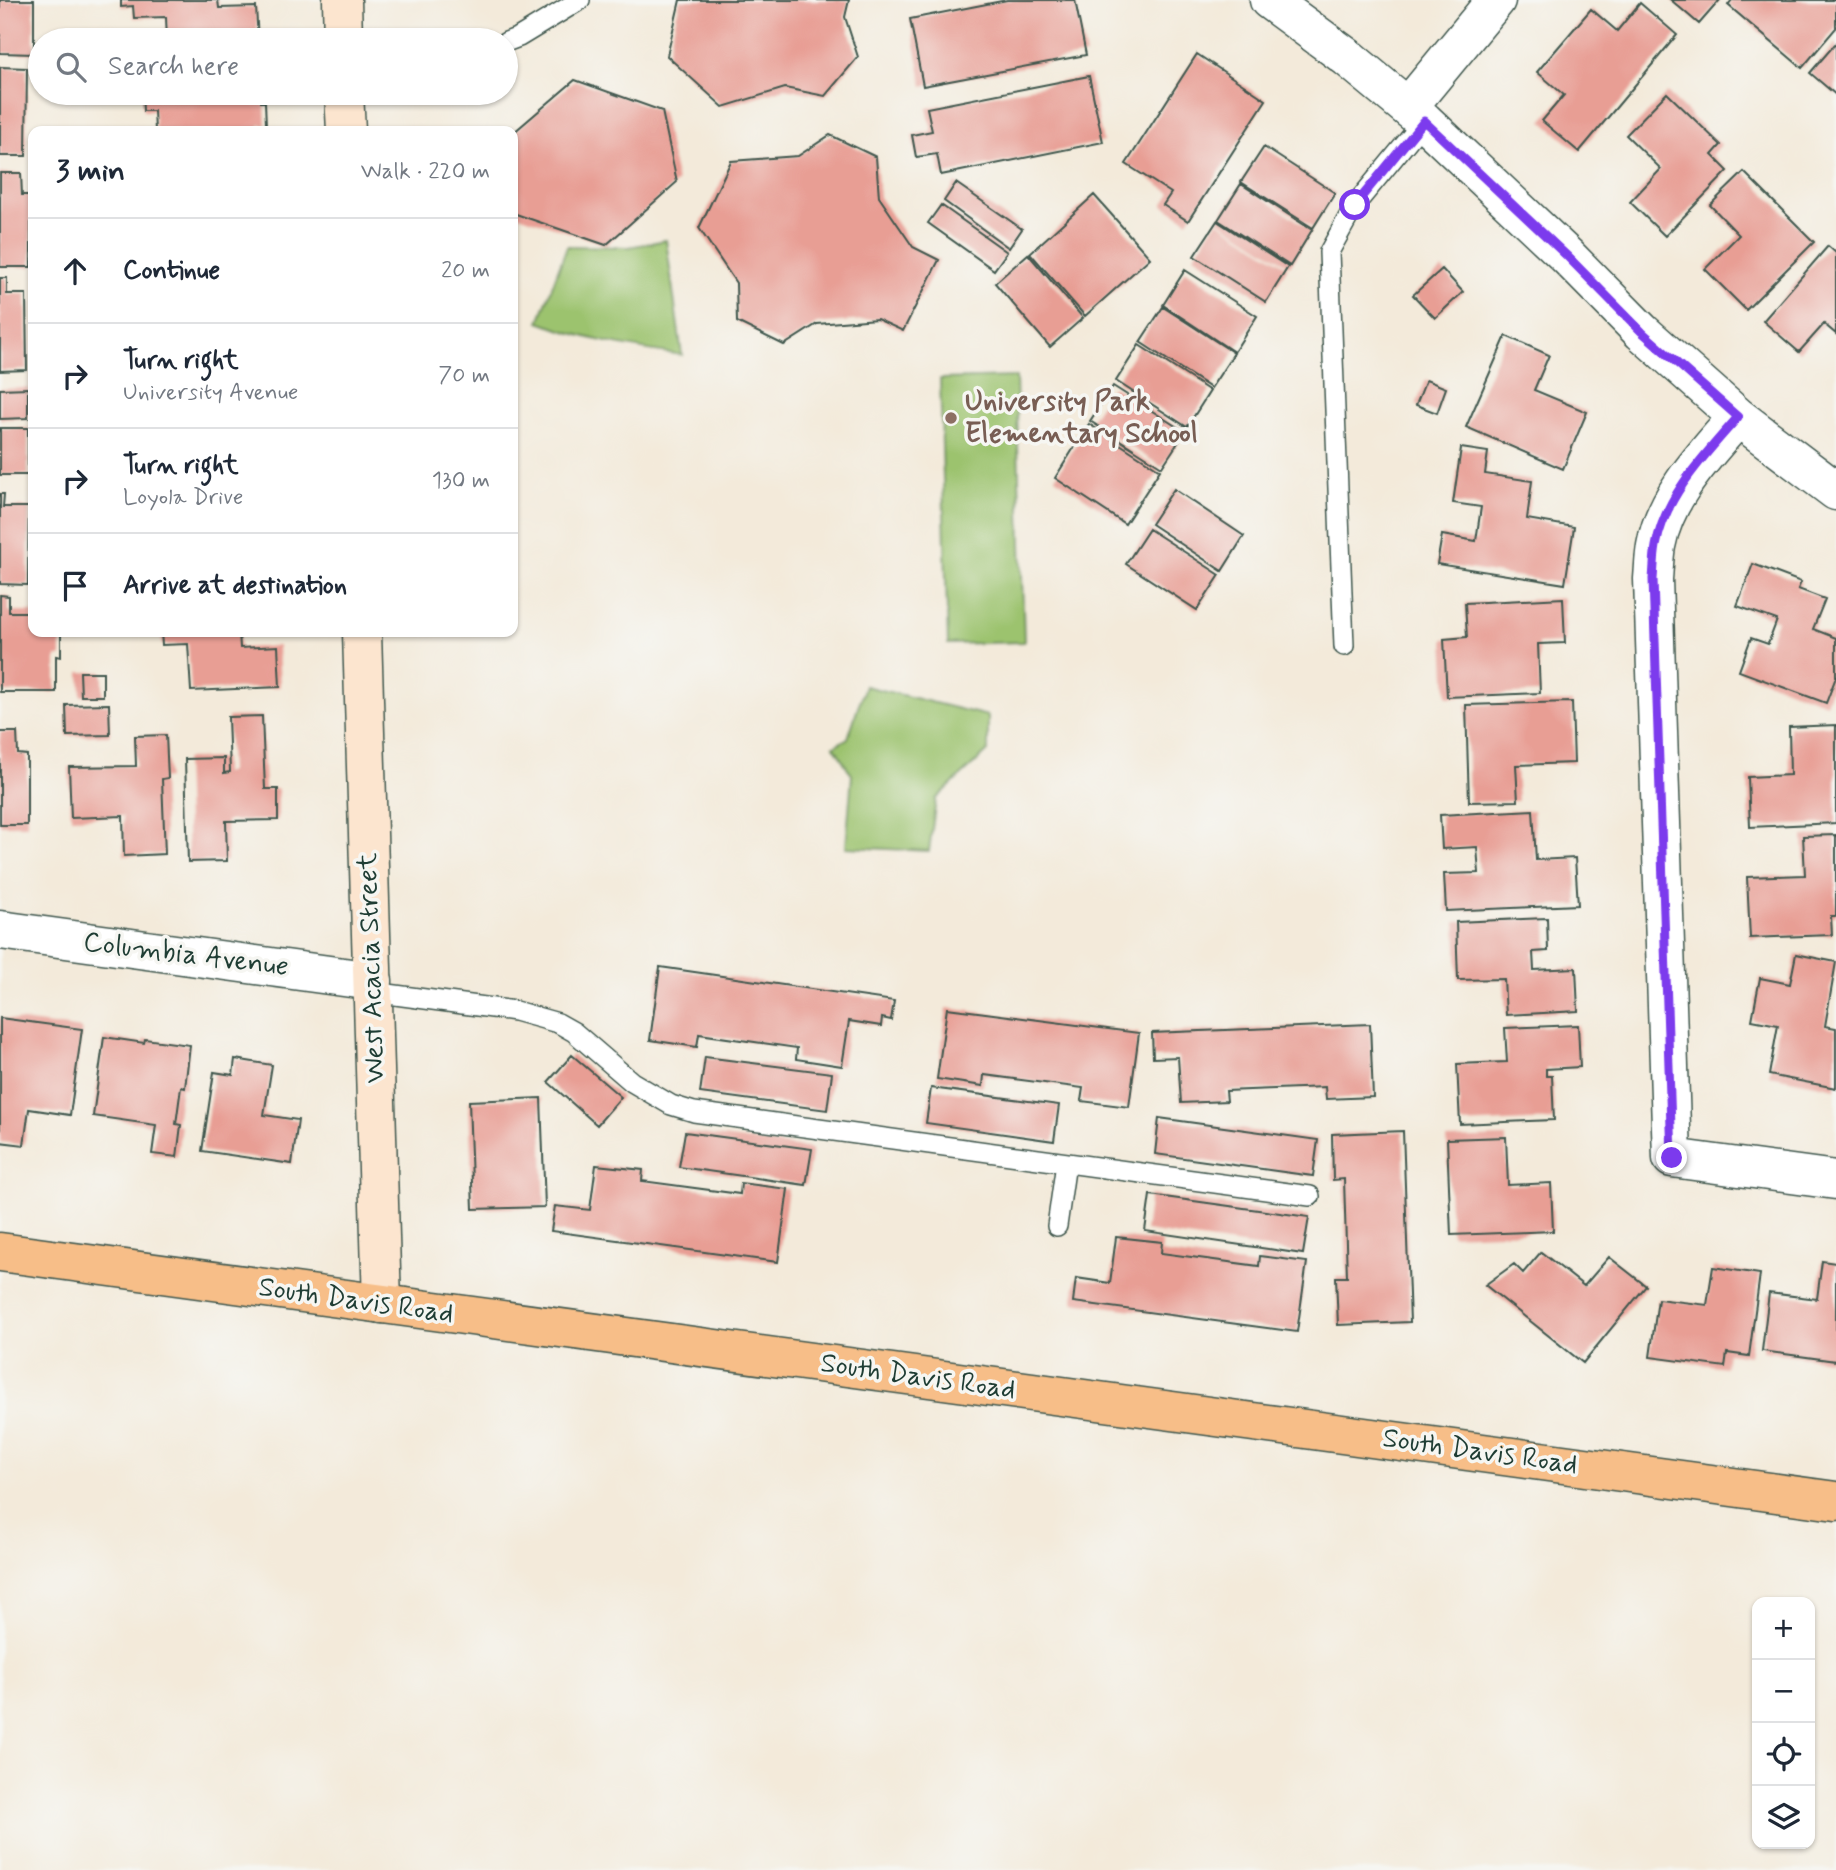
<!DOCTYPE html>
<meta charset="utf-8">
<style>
body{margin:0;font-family:Mynerve,sans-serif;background:#f2f2f3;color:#1f2937}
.controls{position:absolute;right:21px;bottom:21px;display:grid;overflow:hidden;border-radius:14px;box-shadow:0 2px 5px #0004}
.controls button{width:63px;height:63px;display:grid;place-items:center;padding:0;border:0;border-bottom:2px solid #e0e1e3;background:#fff;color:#1f2937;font:35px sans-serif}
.stop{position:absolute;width:21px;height:21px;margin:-16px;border:5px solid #7c3aed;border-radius:50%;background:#fff}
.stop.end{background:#7c3aed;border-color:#fff;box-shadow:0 2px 7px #0008}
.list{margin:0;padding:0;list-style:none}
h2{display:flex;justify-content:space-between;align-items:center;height:91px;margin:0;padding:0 28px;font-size:30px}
h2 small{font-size:23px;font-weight:400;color:#747a83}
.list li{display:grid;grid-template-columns:46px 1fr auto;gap:21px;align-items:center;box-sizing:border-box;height:105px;padding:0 28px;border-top:2px solid #e0e1e3}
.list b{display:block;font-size:26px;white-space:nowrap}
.list p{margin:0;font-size:23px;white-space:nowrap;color:#747a83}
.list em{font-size:23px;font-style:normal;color:#747a83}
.icon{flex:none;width:38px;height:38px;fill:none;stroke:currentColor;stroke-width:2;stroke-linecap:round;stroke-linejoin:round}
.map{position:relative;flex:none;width:1836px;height:1870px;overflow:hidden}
.search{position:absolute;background:#fff;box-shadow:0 2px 5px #0004;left:28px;top:28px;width:490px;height:77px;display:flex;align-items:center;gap:18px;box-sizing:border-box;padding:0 24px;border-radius:38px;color:#747a83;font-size:26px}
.panel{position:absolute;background:#fff;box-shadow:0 2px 5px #0004;left:28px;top:126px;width:490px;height:511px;border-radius:14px}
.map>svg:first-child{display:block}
.green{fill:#9cc36e;stroke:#5e8051;stroke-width:2}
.building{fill:#e89e94}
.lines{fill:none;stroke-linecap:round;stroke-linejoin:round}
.lane-casing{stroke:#3f574d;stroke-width:22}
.street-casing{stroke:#3f574d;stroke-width:41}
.secondary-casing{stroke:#3f574d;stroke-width:41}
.primary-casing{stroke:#3f574d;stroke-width:41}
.lane{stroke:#fff;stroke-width:19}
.street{stroke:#fff;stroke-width:38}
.secondary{stroke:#fce5cf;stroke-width:38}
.primary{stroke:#f7be88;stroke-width:38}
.route{stroke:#7c3aed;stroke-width:9}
.education-dot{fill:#8d6e63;stroke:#f6f6f2;stroke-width:2.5}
.labels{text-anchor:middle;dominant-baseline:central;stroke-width:7;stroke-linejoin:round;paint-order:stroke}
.education-label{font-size:28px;font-weight:bold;fill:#785e54;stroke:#f6f6f2;text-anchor:start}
.street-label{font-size:28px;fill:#1f3d34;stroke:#f6f6f2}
</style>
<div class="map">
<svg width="1836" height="1870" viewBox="0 0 1836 1870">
<rect width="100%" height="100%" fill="#f6f6f2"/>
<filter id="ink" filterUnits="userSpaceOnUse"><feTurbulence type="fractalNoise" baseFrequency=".0143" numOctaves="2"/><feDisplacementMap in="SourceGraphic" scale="14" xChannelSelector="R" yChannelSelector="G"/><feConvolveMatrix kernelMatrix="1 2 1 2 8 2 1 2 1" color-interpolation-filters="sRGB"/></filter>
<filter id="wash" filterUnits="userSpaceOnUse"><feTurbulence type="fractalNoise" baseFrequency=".00686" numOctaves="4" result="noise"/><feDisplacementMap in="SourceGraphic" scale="28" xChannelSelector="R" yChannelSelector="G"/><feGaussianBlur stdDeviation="1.57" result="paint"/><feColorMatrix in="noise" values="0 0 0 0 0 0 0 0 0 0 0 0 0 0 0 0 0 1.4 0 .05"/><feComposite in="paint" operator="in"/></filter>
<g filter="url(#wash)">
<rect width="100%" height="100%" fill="#f3eada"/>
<path class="green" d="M 666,240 L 682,355 C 632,348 585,340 539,322 L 567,246 L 629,247 Z
M 1016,377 L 1024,642 L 948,644 L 940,379 Z
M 865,686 L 988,716 L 988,751 L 936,799 L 929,851 L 846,847 L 852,775 L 834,746 L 848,738 Z"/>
<g id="blocks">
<path class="building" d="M 0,0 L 34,0 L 34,54 L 0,53 Z
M 121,0 L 218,0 L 219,8 L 256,7 L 258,40 L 167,40 L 166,17 L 134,18 L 133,6 L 121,7 Z
M 680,0 L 849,0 L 845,17 L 858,57 L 825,96 L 785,88 L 723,107 L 667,56 Z
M 1007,0 L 1075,0 L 1086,55 L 923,86 L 910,19 Z
M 1671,0 L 1720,0 L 1699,24 Z
M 1732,0 L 1836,0 L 1836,28 L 1802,68 L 1728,5 Z
M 1640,3 L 1677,35 L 1579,152 L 1542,121 L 1564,95 L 1537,72 L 1591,9 L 1617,31 Z
M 1836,43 L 1836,95 L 1810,73 Z
M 1197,54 L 1266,100 L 1188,221 L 1163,205 L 1171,193 L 1126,164 Z
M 0,67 L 27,68 L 26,156 L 0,156 Z
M 1089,76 L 1103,142 L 941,175 L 937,154 L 916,157 L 912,135 L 932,131 L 927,108 Z
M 575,80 L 662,111 L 677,182 L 606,245 L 513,213 L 513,133 Z
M 142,93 L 261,93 L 261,102 L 265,102 L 266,125 L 259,125 L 260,131 L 155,131 L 154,111 L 143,111 Z
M 1667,93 L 1721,145 L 1712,155 L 1728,171 L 1665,236 L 1630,202 L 1661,169 L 1626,135 Z
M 830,135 L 876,157 L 879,197 L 913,247 L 939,260 L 903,331 L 877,319 L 817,324 L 784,345 L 737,322 L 736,283 L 699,228 L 731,161 L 798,156 Z
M 1264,147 L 1335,193 L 1313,228 L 1241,182 Z
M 1744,172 L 1814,242 L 1746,310 L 1705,269 L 1739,235 L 1710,205 Z
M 0,173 L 21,173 L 22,195 L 31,195 L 31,267 L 0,267 Z
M 956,183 L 1022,229 L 1009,248 L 944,201 Z
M 1241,184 L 1312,230 L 1290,266 L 1218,220 Z
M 1094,195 L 1150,258 L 1085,316 L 1030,253 Z
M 941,205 L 1007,252 L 994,270 L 928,223 Z
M 1217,221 L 1288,267 L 1266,302 L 1194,256 Z
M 1828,246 L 1836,253 L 1836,334 L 1824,324 L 1799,352 L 1763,321 Z
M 1028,254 L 1083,318 L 1050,347 L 995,283 Z
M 1442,269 L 1463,292 L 1435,318 L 1413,295 Z
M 1185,270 L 1257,316 L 1234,352 L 1163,305 Z
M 0,278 L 7,278 L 7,294 L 26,294 L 27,370 L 0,371 Z
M 1163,307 L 1234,353 L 1211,388 L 1140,342 Z
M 1506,336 L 1549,355 L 1534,390 L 1587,412 L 1563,469 L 1466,427 Z
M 1139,345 L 1210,391 L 1187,427 L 1116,381 Z
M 1426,380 L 1446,388 L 1437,413 L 1416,405 Z
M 1113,386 L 1185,432 L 1162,467 L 1090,421 Z
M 28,388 L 28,418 L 0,419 L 0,389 Z
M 1089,424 L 1160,470 L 1125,524 L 1055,478 Z
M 0,428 L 28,428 L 28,475 L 0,475 Z
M 1461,448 L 1488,452 L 1485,474 L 1532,481 L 1527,519 L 1574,527 L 1565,584 L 1437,564 L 1442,535 L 1476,541 L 1481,507 L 1453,503 Z
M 1174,489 L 1244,536 L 1222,571 L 1151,524 Z
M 0,494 L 4,494 L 3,507 L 29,507 L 28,585 L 0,584 Z
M 1149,529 L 1220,575 L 1197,610 L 1126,564 Z
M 1753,564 L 1801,582 L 1798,589 L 1825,599 L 1813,629 L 1836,638 L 1836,677 L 1826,703 L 1739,671 L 1751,638 L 1768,644 L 1777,620 L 1737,606 Z
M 0,595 L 9,596 L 9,612 L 33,612 L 33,632 L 61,632 L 61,657 L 56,656 L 56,692 L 0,692 Z
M 1563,598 L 1565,643 L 1538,644 L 1540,693 L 1447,697 L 1444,639 L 1467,637 L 1465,603 Z
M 161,632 L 239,632 L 240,648 L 278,646 L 280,687 L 191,691 L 188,644 L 162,645 Z
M 80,672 L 103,672 L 103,696 L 81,696 Z
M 1572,702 L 1574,763 L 1516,765 L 1518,801 L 1469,802 L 1466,705 Z
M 109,704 L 110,735 L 67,736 L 66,705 Z
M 262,716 L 265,789 L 278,789 L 278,820 L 226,821 L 227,861 L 188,862 L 185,759 L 224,758 L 224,773 L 230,772 L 228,717 Z
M 1836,725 L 1836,823 L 1750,827 L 1748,777 L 1790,775 L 1789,727 Z
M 0,732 L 17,732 L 18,754 L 27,755 L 27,825 L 0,825 Z
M 166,735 L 168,778 L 162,779 L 165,854 L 124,856 L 123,816 L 71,818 L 69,767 L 136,766 L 135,736 Z
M 1533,810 L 1536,860 L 1575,858 L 1578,905 L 1446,911 L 1444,874 L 1479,873 L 1477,847 L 1442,849 L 1440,815 Z
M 1836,835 L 1836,916 L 1831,916 L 1832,935 L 1750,938 L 1747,877 L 1805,875 L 1803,836 Z
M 1547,918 L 1548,951 L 1533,952 L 1534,970 L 1576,968 L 1578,1011 L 1506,1015 L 1504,979 L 1458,980 L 1456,922 Z
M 1796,954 L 1836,962 L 1825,1026 L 1836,1028 L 1836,1088 L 1769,1075 L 1778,1025 L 1752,1020 L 1760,978 L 1790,984 Z
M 660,967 L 894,1001 L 891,1020 L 882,1018 L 881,1026 L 849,1021 L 842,1066 L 796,1059 L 797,1048 L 699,1034 L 697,1047 L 650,1040 Z
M 947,1008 L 1139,1033 L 1129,1107 L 1081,1101 L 1083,1088 L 984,1075 L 983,1086 L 937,1079 Z
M 0,1018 L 82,1029 L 70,1115 L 29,1109 L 24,1145 L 0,1142 Z
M 1370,1024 L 1373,1097 L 1326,1099 L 1325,1087 L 1226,1091 L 1227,1101 L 1181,1103 L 1178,1057 L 1153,1058 L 1152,1033 Z
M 1578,1025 L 1580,1067 L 1546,1069 L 1546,1076 L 1552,1076 L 1554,1120 L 1460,1124 L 1457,1064 L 1507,1062 L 1505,1028 Z
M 104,1037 L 144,1043 L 145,1039 L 190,1045 L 185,1088 L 181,1087 L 176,1124 L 181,1125 L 177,1157 L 152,1154 L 156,1125 L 93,1116 Z
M 572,1055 L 621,1097 L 597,1125 L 548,1082 Z
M 705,1057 L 832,1073 L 827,1110 L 700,1093 Z
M 235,1059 L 272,1065 L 264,1115 L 298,1120 L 292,1164 L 202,1151 L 214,1072 L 233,1075 Z
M 931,1088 L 1059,1105 L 1054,1141 L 926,1123 Z
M 541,1098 L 545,1207 L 473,1209 L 469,1101 Z
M 1159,1118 L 1318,1140 L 1313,1176 L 1155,1154 Z
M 1403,1131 L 1410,1322 L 1338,1325 L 1336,1277 L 1347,1277 L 1344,1179 L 1333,1180 L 1332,1134 Z
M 685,1132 L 812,1149 L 806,1185 L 679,1167 Z
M 1506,1137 L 1508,1185 L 1551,1183 L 1553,1231 L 1451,1235 L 1447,1139 Z
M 596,1165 L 643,1170 L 642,1181 L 740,1194 L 741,1183 L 788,1189 L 778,1262 L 551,1231 L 555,1206 L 590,1210 Z
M 1150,1195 L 1309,1217 L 1303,1254 L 1145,1231 Z
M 1116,1237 L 1162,1242 L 1161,1253 L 1259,1266 L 1260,1256 L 1307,1262 L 1297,1332 L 1073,1302 L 1076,1278 L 1110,1283 Z
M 1541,1252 L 1584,1286 L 1609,1257 L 1646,1286 L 1583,1363 L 1485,1285 L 1514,1264 L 1523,1273 Z
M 1822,1261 L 1836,1263 L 1836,1361 L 1762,1351 L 1769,1293 L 1817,1299 Z
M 1713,1267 L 1760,1274 L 1749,1356 L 1727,1353 L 1725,1367 L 1650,1357 L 1658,1299 L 1707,1305 Z"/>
</g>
</g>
<g filter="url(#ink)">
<use href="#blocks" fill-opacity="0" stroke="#3f574d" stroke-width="2"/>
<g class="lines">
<g class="lane-casing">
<path id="lane" d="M 506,42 L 519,37 L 580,0
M 1344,646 L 1329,252 L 1355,205 L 1424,121
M 373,992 L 515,1011 L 558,1023 L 574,1032 L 632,1082 L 671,1105 L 694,1112 L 1310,1196
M 1057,1226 L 1066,1163"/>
</g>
<g class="street-casing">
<path id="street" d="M 1269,0 L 1348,58 L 1424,121 L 1567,256 L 1642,332 L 1738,417 L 1836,491
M 1408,107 L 1496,0
M 1738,417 C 1706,454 1665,495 1656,546 C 1654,557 1654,568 1653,579 L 1672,1158 L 1836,1180
M 0,930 L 373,981"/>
</g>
<g class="secondary-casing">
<path id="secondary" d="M 342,0 L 343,40
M 344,93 L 346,131
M 362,632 L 382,1304"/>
</g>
<g class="primary-casing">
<path id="primary" d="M 0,1252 L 1836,1501"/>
</g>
<use href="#lane" class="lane"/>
<use href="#street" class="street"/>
<use href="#secondary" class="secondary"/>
<use href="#primary" class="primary"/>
</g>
</g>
<g class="lines" filter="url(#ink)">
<path class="route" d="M 1355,205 L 1424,121 L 1567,256 L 1642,332 L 1738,417 C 1706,454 1665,495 1656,546 C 1654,557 1654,568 1653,579 L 1672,1158"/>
</g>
<circle class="education-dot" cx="951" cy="418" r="7"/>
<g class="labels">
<g class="education-label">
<text x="965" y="402">University Park<tspan x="965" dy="32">Elementary School</tspan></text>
</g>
<g class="street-label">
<text transform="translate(186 955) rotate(7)">Columbia Avenue</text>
<text transform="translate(372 968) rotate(-92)">West Acacia Street</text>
<text transform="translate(356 1301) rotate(8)">South Davis Road</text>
<text transform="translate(918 1377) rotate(8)">South Davis Road</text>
<text transform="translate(1480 1452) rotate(8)">South Davis Road</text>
</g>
</g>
</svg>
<div class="controls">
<button>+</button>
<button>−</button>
<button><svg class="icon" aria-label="locate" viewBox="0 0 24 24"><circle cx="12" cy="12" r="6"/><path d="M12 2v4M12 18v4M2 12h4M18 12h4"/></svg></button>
<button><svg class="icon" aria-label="layers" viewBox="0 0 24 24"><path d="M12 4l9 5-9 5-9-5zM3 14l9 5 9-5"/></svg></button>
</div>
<div class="stop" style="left:1355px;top:205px"></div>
<div class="stop end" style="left:1672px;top:1158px"></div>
<div class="search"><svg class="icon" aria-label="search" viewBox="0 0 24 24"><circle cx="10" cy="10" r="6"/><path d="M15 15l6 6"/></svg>Search here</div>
<section class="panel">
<h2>3 min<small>Walk · 220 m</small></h2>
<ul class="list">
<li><svg class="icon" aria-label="ahead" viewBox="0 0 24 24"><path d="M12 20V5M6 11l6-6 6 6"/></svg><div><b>Continue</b></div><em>20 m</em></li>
<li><svg class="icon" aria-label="right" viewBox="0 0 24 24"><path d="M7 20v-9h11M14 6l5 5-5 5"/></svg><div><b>Turn right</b><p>University Avenue</p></div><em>70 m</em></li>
<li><svg class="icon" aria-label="right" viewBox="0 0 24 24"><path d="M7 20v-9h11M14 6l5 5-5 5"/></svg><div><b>Turn right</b><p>Loyola Drive</p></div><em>130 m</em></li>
<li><svg class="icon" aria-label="arrive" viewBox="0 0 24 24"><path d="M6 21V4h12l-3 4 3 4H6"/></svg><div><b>Arrive at destination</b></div></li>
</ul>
</section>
</div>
